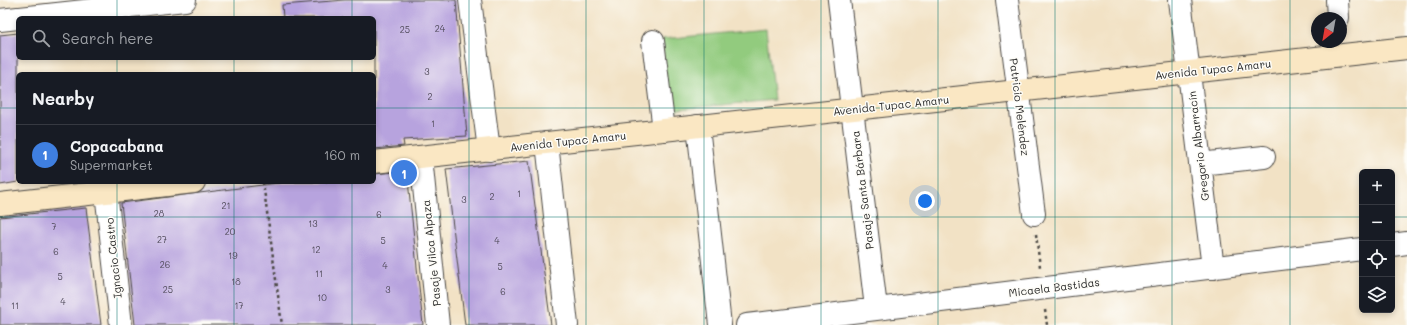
<!DOCTYPE html>
<meta charset="utf-8">
<style>
body{margin:0;font-family:Mali,sans-serif;background:#242831;color:#f1f3f6}
.controls{position:absolute;right:12px;bottom:12px;display:grid;overflow:hidden;border-radius:6px;box-shadow:0 2px 6px #0003}
.controls button{width:36px;height:36px;display:grid;place-items:center;padding:0;border:0;border-bottom:1px solid #363941;background:#171b24;color:#f1f3f6;font:20px sans-serif}
.compass{position:absolute;left:1311px;top:12px;width:36px;height:36px;border-radius:50%;background:#171b24;box-shadow:0 2px 6px #0003;rotate:211deg}
.you{position:absolute;left:925px;top:201px;width:14px;height:14px;margin:-10px;border:3px solid #fff;border-radius:50%;background:#1a73e8;box-shadow:0 0 0 6px #1a73e833}
.badge{display:grid;place-items:center;width:26px;height:26px;border-radius:50%;background:#0b8043;color:#fff;font-size:13px;font-weight:700}
.pin{position:absolute;translate:-50% -50%;border:2px solid #fff;box-shadow:0 1px 4px #0006}
.list{margin:0;padding:0;list-style:none}
h2{display:flex;justify-content:space-between;align-items:center;height:52px;margin:0;padding:0 16px;font-size:17px}
h2 small{font-size:13px;font-weight:400;color:#9ea1a6}
.list li{display:grid;grid-template-columns:26px 1fr auto;gap:12px;align-items:center;box-sizing:border-box;height:60px;padding:0 16px;border-top:1px solid #363941}
.list b{display:block;font-size:15px;white-space:nowrap}
.list p{margin:0;font-size:13px;white-space:nowrap;color:#9ea1a6}
.list em{font-size:13px;font-style:normal;color:#9ea1a6}
.icon{flex:none;width:22px;height:22px;fill:none;stroke:currentColor;stroke-width:2;stroke-linecap:round;stroke-linejoin:round}
.map{position:relative;flex:none;width:1407px;height:325px;overflow:hidden}
.search{position:absolute;background:#171b24;box-shadow:0 2px 6px #0003;left:16px;top:16px;width:360px;height:44px;display:flex;align-items:center;gap:10px;box-sizing:border-box;padding:0 14px;border-radius:6px;color:#9ea1a6;font-size:15px}
.panel{position:absolute;background:#171b24;box-shadow:0 2px 6px #0003;left:16px;top:72px;width:360px;height:112px;border-radius:6px}
.map>svg:first-child{display:block}
.green{fill:#92cb7e;stroke:#5e7b54}
.building{fill:#b7a3de}
.lines{fill:none;stroke-linecap:round;stroke-linejoin:round}
.street-casing{stroke:#494642;stroke-width:24}
.secondary-casing{stroke:#494642;stroke-width:24}
.path{stroke:#494642;stroke-width:2.5;stroke-dasharray:3 3;stroke-linecap:butt}
.street{stroke:#fff;stroke-width:22}
.secondary{stroke:#fae7c3;stroke-width:22}
.grid{fill:none;stroke:#0f766e;stroke-width:1;stroke-opacity:0.55}
.labels{text-anchor:middle;dominant-baseline:central;stroke-width:3;stroke-linejoin:round;paint-order:stroke}
.number-label{font-size:9px;fill:#4e4958}
.street-label{font-size:11px;fill:#2b2b2b;stroke:#fdfcf7}
</style>
<div class="map">
<svg width="1407" height="325" viewBox="0 0 1407 325">
<rect width="100%" height="100%" fill="#fdfcf7"/>
<filter id="ink" filterUnits="userSpaceOnUse"><feTurbulence type="fractalNoise" baseFrequency=".025" numOctaves="2"/><feDisplacementMap in="SourceGraphic" scale="8" xChannelSelector="R" yChannelSelector="G"/><feConvolveMatrix kernelMatrix="1 2 1 2 8 2 1 2 1" color-interpolation-filters="sRGB"/></filter>
<filter id="wash" filterUnits="userSpaceOnUse"><feTurbulence type="fractalNoise" baseFrequency=".012" numOctaves="4" result="noise"/><feDisplacementMap in="SourceGraphic" scale="16" xChannelSelector="R" yChannelSelector="G"/><feGaussianBlur stdDeviation="0.9" result="paint"/><feColorMatrix in="noise" values="0 0 0 0 0 0 0 0 0 0 0 0 0 0 0 0 0 1.4 0 .05"/><feComposite in="paint" operator="in"/></filter>
<g filter="url(#wash)">
<rect width="100%" height="100%" fill="#f2e2c5"/>
<path class="green" d="M 766,29 L 774,100 L 669,110 L 662,39 Z"/>
<g id="blocks">
<path class="building" d="M 345,0 L 456,0 L 467,136 L 403,140 L 404,146 L 374,149 L 374,18 L 283,18 L 282,5 Z
M 18,33 L 18,182 L 0,185 L 0,35 Z
M 529,161 L 551,325 L 465,325 L 446,169 Z
M 407,171 L 423,325 L 135,325 L 121,203 L 286,182 L 374,182 L 374,174 Z
M 86,208 L 101,325 L 0,325 L 0,217 Z"/>
</g>
</g>
<g filter="url(#ink)">
<use href="#blocks" fill-opacity="0" stroke="#494642" stroke-width="1"/>
<g class="lines">
<g class="street-casing">
<path id="street" d="M 470,0 L 489,150
M 839,0 L 876,308
M 1007,0 L 1034,214
M 1180,0 L 1213,268
M 1337,0 L 1338,18
M 20,18 L 185,0
M 0,20 L 18,18
M 653,41 L 664,130
M 698,126 L 720,325
M 547,143 L 567,325
M 421,157 L 438,325
M 1200,164 L 1264,157
M 106,192 L 121,325
M 1392,245 L 1407,243
M 747,325 L 1362,249"/>
</g>
<g class="secondary-casing">
<path id="secondary" d="M 374,162 L 1407,48
M 0,204 L 194,182"/>
</g>
<path class="path" d="M 263,182 L 282,325
M 1036,234 L 1040,267
M 1045,310 L 1047,325"/>
<use href="#street" class="street"/>
<use href="#secondary" class="secondary"/>
</g>
</g>
<path class="grid" d="M 117,0 L 117,18M 234,0 L 234,18M 352,0 L 352,18M 469,0 L 469,325M 586,0 L 586,325M 704,0 L 704,325M 821,0 L 821,325M 938,0 L 938,325M 1055,0 L 1055,325M 1172,0 L 1172,325M 1290,0 L 1290,325M 117,58 L 117,74M 234,58 L 234,74M 352,58 L 352,74M 0,108 L 18,108M 374,108 L 1407,108M 117,182 L 117,325M 234,182 L 234,325M 352,182 L 352,325M 0,217 L 1362,217M 1392,217 L 1407,217"/>
<g class="labels">
<g class="number-label">
<text x="440" y="28">24</text>
<text x="405" y="29">25</text>
<text x="427" y="71">3</text>
<text x="430" y="96">2</text>
<text x="433" y="123">1</text>
<text x="519" y="193">1</text>
<text x="492" y="196">2</text>
<text x="464" y="199">3</text>
<text x="226" y="205">21</text>
<text x="159" y="213">28</text>
<text x="379" y="214">6</text>
<text x="313" y="223">13</text>
<text x="54" y="226">7</text>
<text x="230" y="231">20</text>
<text x="162" y="239">27</text>
<text x="383" y="240">5</text>
<text x="497" y="240">4</text>
<text x="316" y="249">12</text>
<text x="56" y="251">6</text>
<text x="233" y="255">19</text>
<text x="165" y="264">26</text>
<text x="385" y="265">4</text>
<text x="500" y="266">5</text>
<text x="319" y="273">11</text>
<text x="60" y="276">5</text>
<text x="236" y="281">18</text>
<text x="168" y="289">25</text>
<text x="388" y="289">3</text>
<text x="503" y="291">6</text>
<text x="322" y="297">10</text>
<text x="63" y="301">4</text>
<text x="15" y="305">11</text>
<text x="239" y="305">17</text>
</g>
<g class="street-label">
<text transform="translate(1213 69) rotate(-6)">Avenida Tupac Amaru</text>
<text transform="translate(891 105) rotate(-6)">Avenida Tupac Amaru</text>
<text transform="translate(1020 107) rotate(83)">Patricio Meléndez</text>
<text transform="translate(568 141) rotate(-6)">Avenida Tupac Amaru</text>
<text transform="translate(1198 146) rotate(-97)">Gregorio Albarracín</text>
<text transform="translate(862 190) rotate(-97)">Pasaje Santa Bárbara</text>
<text transform="translate(431 253) rotate(-96)">Pasaje Vilca Alpaza</text>
<text transform="translate(113 258) rotate(-96)">Ignacio Castro</text>
<text transform="translate(1054 287) rotate(-7)">Micaela Bastidas</text>
</g>
</g>
</svg>
<div class="controls">
<button>+</button>
<button>−</button>
<button><svg class="icon" aria-label="locate" viewBox="0 0 24 24"><circle cx="12" cy="12" r="6"/><path d="M12 2v4M12 18v4M2 12h4M18 12h4"/></svg></button>
<button><svg class="icon" aria-label="layers" viewBox="0 0 24 24"><path d="M12 4l9 5-9 5-9-5zM3 14l9 5 9-5"/></svg></button>
</div>
<svg class="compass" viewBox="-18 -18 36 36"><path d="M0-13l5 13h-10z" fill="#e53935"/><path d="M0 13l5-13h-10z" fill="#9ea1a6"/></svg>
<div class="you"></div>
<div class="pin badge" style="left:404px;top:173px;background:#3f7fe0">1</div>
<div class="search"><svg class="icon" aria-label="search" viewBox="0 0 24 24"><circle cx="10" cy="10" r="6"/><path d="M15 15l6 6"/></svg>Search here</div>
<section class="panel">
<h2>Nearby<small></small></h2>
<ul class="list">
<li><span class="badge" style="background:#3f7fe0">1</span><div><b>Copacabana</b><p>Supermarket</p></div><em>160 m</em></li>
</ul>
</section>
</div>
